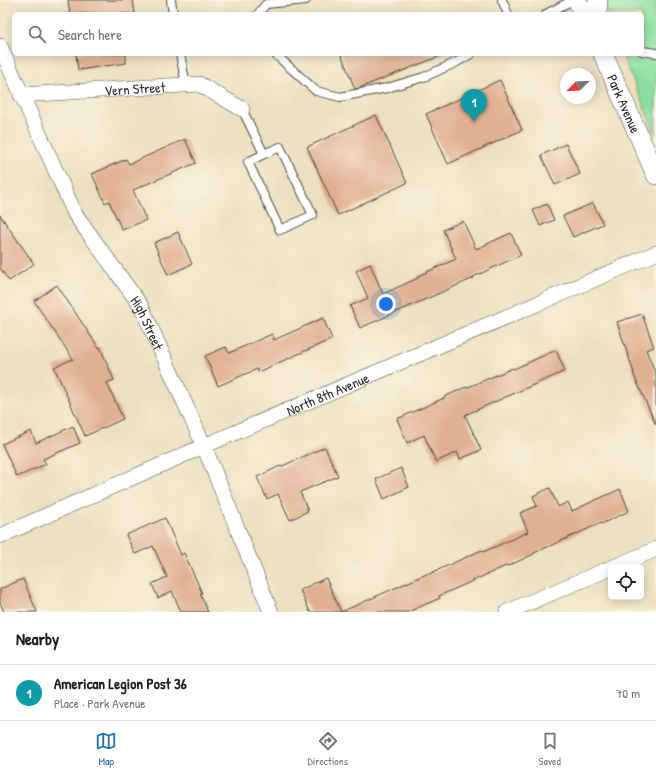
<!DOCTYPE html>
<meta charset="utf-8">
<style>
body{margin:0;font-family:"Patrick Hand",sans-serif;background:#f2f2f2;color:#202124}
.controls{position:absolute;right:12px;bottom:12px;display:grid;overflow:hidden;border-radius:6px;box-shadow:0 2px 10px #0003}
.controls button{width:36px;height:36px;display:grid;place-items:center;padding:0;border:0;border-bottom:1px solid #e0e0e0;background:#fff;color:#202124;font:20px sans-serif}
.compass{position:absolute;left:560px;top:68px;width:36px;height:36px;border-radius:50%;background:#fff;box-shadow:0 2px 10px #0003;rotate:246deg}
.you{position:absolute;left:386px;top:304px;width:14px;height:14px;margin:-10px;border:3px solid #fff;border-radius:50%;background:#1a73e8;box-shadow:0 0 0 6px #1a73e833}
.badge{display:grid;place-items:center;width:26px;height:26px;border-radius:50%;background:#1f6fb2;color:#fff;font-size:13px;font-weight:700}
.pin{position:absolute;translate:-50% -33px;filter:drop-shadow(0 1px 2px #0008)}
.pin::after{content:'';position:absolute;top:21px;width:14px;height:12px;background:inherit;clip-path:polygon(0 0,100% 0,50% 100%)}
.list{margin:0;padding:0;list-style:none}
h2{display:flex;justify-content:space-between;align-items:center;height:52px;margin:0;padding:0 16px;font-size:17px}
h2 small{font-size:13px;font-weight:400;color:#757577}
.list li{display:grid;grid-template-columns:26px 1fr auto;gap:12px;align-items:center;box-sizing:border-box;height:56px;padding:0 16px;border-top:1px solid #e0e0e0}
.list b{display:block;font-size:15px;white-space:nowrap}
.list p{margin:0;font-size:13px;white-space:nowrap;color:#757577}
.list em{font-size:13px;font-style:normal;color:#757577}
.icon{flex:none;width:22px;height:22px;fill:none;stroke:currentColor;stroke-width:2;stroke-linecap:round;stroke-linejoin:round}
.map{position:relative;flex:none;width:656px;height:612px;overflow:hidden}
.search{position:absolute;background:#fff;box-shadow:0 2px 10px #0003;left:12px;right:12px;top:12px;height:44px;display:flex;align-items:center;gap:10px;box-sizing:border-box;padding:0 14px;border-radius:6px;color:#757577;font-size:15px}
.sheet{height:108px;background:#fff}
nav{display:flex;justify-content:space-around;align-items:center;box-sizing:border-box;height:56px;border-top:1px solid #e0e0e0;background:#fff;font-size:11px;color:#757577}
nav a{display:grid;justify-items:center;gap:2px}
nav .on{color:#1f6fb2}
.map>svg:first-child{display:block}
.green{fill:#89dfa2;stroke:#5a8566}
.building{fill:#e1b092}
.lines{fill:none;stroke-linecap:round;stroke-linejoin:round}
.service-casing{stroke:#484641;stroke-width:10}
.minor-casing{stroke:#484641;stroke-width:16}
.tertiary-casing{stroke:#484641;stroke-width:20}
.service{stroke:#fff;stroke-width:8}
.minor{stroke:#fff;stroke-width:15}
.tertiary{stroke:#fff;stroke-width:19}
.labels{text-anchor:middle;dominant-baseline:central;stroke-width:3;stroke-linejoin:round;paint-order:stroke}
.street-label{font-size:14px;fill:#2b2b2b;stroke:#fcf5e5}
</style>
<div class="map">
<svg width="656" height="612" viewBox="0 0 656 612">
<rect width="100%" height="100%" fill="#fcf5e5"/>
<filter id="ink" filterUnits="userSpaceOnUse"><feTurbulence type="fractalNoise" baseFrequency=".025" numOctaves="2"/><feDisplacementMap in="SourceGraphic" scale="8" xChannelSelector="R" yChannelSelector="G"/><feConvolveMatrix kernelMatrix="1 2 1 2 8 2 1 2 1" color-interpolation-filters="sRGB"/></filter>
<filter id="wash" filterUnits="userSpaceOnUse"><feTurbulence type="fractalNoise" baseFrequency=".012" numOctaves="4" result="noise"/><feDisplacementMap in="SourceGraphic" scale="16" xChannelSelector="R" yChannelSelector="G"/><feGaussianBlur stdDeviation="0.9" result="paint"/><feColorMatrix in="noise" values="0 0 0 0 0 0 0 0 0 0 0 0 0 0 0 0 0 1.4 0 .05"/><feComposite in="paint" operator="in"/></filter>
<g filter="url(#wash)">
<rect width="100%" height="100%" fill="#ece0be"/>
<path class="green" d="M 599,0 L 656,0 L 656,135 L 622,54 L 642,54 L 642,14 L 605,14 Z"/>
<g id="blocks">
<path class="building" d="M 68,0 L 133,0 L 135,14 L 70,14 Z
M 76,54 L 126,54 L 126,63 L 78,70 Z
M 341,54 L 443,54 L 443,55 L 359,88 L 355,89 Z
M 500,80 L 522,130 L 448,164 L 426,114 Z
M 376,115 L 407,183 L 338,215 L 307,147 Z
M 185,139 L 196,163 L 133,190 L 146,220 L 122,230 L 109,201 L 105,203 L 92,174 L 126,159 L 129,164 Z
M 566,144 L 580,174 L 555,185 L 541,155 Z
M 593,203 L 603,224 L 573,237 L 563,216 Z
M 547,204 L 554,220 L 540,226 L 533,210 Z
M 0,215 L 34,264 L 9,281 L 0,268 Z
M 463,221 L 476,249 L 511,233 L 521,255 L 473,277 L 474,278 L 360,328 L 350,306 L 368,298 L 356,271 L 370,264 L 383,294 L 418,278 L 418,276 L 456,259 L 443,230 Z
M 178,232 L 192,264 L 168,275 L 154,243 Z
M 57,285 L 98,347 L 100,347 L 114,380 L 107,383 L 123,419 L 85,436 L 54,367 L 73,359 L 34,301 Z
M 642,314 L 654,347 L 646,350 L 656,374 L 656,425 L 633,373 L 634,373 L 617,322 Z
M 323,318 L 332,339 L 258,372 L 257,369 L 218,386 L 205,356 L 226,347 L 229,353 L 272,334 L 274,340 Z
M 556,350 L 565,371 L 465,415 L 481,450 L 460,459 L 457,452 L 436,462 L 424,435 L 407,443 L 397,419 L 444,398 L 444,397 L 466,387 L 466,388 L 513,368 L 514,369 Z
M 73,426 L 80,443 L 43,459 L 46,464 L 17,477 L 2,444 L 31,431 L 36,443 Z
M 325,447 L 338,476 L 300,492 L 308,511 L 290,520 L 278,494 L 267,499 L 257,477 L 280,466 L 280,467 Z
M 401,468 L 409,487 L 384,499 L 376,479 Z
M 550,488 L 558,507 L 568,502 L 572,511 L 620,489 L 629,511 L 601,524 L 601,523 L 534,553 L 534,554 L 508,566 L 508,565 L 439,596 L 440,598 L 408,612 L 310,612 L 300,590 L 326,578 L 341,612 L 429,573 L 429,574 L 482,550 L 483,552 L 528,532 L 520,513 L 537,506 L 533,496 Z
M 165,518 L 181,555 L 184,553 L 202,593 L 200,594 L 208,612 L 181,612 L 172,591 L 158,598 L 152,584 L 167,577 L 153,546 L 135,554 L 126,535 Z
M 23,579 L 37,612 L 4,612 L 0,602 L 0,589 Z"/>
</g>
</g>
<g filter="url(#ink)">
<use href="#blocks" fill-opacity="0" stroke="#484641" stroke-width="1"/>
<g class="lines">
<g class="service-casing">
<path id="service" d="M 171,0 L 173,14
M 502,0 L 508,14
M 258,14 L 266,4 L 306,0
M 546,14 L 573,0
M 642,51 L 656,53
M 180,54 L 186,85
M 275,54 L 316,91 L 340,97 L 387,88 L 424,77 L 457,62 L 471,54
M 242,109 L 264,154 L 280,147 L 313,215 L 280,230 L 248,162 L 264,154"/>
</g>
<g class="minor-casing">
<g id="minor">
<path id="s1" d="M 0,46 L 75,214 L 141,306 L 204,446 L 271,612"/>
<path id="s2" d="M 21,95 L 199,84 L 242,109"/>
<path id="s3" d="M 0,536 L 204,446 L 656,253"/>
<path d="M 614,567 L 656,549"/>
<path d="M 507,612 L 611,568"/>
</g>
</g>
<g class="tertiary-casing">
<g id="tertiary">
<path d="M 577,0 L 584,14"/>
<path d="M 597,14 L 598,0"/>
<path id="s4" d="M 603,54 L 656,175"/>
</g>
</g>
<use href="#service" class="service"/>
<use href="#minor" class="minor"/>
<use href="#tertiary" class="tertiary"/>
</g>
</g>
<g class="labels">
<g class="street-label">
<text stroke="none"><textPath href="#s2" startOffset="114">Vern Street</textPath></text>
<text stroke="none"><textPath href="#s4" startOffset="54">Park Avenue</textPath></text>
<text stroke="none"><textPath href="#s1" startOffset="315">High Street</textPath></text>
<text stroke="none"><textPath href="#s3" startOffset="357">North 8th Avenue</textPath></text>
</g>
</g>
</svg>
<div class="controls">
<button><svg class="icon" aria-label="locate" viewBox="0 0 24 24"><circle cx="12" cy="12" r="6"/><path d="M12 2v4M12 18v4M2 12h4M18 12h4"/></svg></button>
</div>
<svg class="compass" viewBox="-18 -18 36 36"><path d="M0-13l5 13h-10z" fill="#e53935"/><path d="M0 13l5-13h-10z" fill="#757577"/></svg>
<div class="you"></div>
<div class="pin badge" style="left:474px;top:122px;background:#0f9aa8">1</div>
<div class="search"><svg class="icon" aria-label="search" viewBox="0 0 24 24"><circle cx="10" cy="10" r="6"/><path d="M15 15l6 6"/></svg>Search here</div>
</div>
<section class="sheet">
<h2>Nearby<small></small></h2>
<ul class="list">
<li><span class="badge" style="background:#0f9aa8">1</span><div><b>American Legion Post 36</b><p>Place · Park Avenue</p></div><em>70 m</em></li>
</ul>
</section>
<nav>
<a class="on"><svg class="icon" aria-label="map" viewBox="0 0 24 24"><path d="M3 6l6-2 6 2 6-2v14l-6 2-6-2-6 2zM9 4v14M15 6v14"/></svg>Map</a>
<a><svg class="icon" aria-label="directions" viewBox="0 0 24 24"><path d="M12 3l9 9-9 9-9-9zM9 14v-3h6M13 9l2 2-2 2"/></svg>Directions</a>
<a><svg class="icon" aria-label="saved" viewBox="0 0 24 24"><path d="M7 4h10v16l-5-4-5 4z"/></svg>Saved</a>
</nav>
